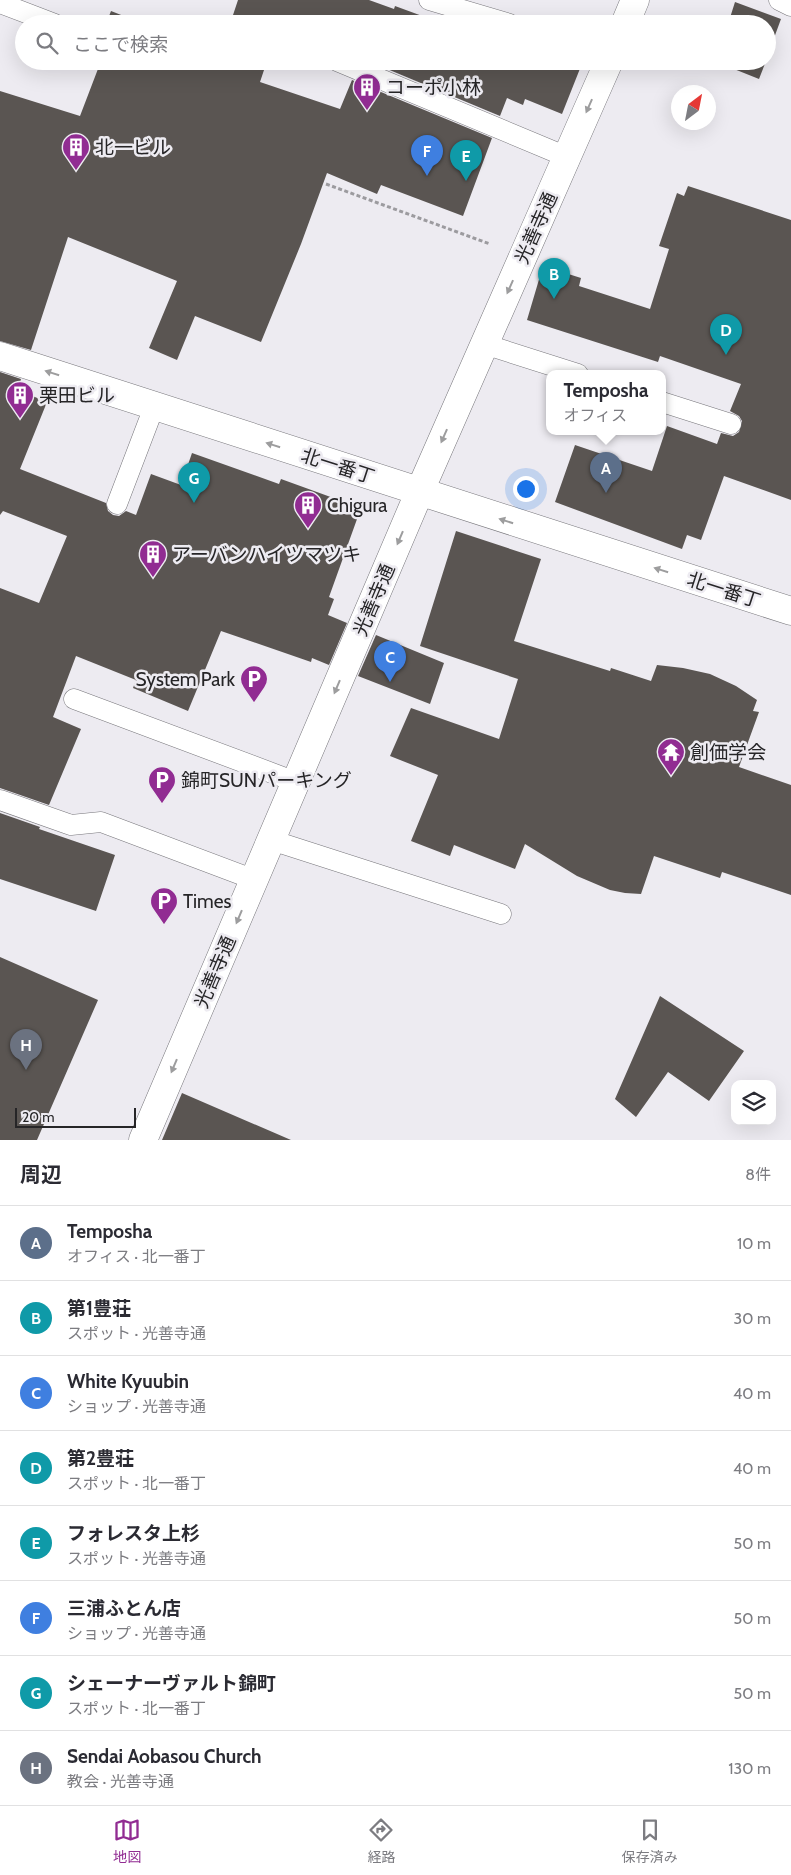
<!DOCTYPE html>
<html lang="ja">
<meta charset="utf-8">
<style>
body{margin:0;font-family:Cabin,"Noto Sans JP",sans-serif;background:#f7f7f7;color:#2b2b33}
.controls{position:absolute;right:15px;bottom:15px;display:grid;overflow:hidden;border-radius:10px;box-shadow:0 5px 20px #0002}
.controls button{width:45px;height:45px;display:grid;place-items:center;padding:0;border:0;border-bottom:1px solid #e1e1e2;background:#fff;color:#2b2b33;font:25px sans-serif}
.compass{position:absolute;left:671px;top:85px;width:45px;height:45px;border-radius:50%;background:#fff;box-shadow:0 5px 20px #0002;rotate:32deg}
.scale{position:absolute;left:15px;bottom:12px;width:121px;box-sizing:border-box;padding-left:5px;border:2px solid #262527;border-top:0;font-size:14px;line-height:18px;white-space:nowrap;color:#262527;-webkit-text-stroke:4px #edebf1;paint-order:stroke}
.you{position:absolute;left:525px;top:488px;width:18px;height:18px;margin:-12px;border:4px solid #fff;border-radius:50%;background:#1a73e8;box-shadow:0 0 0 8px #1a73e833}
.badge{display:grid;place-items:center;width:32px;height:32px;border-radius:50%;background:#912c92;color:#fff;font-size:16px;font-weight:700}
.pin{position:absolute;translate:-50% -41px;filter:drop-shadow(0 1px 2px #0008)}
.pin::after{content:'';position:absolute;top:26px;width:18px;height:15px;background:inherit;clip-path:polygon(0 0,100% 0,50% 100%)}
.popup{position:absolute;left:546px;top:370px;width:120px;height:65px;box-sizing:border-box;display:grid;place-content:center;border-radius:10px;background:#fff;filter:drop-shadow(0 1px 4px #0005);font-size:16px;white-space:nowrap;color:#7c7c81}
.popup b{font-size:19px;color:#2b2b33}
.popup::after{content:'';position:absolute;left:50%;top:100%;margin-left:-10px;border:10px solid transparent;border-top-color:#fff}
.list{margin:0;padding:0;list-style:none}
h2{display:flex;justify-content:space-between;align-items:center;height:65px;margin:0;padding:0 20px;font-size:21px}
h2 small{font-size:16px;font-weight:400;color:#7c7c81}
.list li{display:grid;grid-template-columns:32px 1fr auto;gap:15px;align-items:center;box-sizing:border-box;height:75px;padding:0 20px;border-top:1px solid #e1e1e2}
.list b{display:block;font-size:19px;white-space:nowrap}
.list p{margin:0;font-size:16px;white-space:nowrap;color:#7c7c81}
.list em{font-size:16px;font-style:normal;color:#7c7c81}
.icon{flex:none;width:28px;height:28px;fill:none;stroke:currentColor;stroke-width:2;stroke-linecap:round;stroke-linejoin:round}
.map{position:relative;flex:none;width:791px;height:1140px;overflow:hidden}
.search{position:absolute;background:#fff;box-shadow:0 5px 20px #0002;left:15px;right:15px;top:15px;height:55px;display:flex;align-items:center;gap:12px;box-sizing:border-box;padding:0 18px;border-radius:28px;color:#7c7c81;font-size:19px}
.sheet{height:665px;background:#fff}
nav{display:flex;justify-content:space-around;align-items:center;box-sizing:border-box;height:70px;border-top:1px solid #e1e1e2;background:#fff;font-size:14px;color:#7c7c81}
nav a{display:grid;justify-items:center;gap:2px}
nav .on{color:#912c92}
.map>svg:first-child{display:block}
.building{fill:#5a5552}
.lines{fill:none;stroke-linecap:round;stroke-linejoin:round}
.lane-casing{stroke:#77767b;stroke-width:21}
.street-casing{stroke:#77767b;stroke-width:29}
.path{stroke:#9c9b9f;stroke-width:3;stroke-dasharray:4 2.5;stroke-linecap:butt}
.lane{stroke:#fff;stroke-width:20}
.street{stroke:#fff;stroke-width:28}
.oneway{fill:#9d9d9e}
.labels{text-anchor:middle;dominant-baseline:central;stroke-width:5;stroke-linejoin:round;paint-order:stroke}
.poi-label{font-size:19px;fill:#262527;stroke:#edebf1;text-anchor:start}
.street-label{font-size:19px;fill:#262527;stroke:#edebf1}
</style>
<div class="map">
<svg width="791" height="1140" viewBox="0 0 791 1140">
<rect width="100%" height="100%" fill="#edebf1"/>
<path class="building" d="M 238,0 L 369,0 L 394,9 L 395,6 L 444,24 L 294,24 L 281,19 L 280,24 L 230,24 Z
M 735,2 L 781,19 L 767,57 L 767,24 L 728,24 Z
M 111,11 L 144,24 L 106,24 Z
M 101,61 L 267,61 L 260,82 L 340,109 L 352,80 L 492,138 L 463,216 L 381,185 L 377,194 L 327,173 L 301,244 L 261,342 L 195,316 L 177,360 L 149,348 L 177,281 L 68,237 L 31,350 L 0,341 L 0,91 L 80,116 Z
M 368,61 L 583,61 L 562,114 L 525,99 L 523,105 L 507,98 L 500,116 Z
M 714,61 L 766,61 L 759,79 Z
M 688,186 L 791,220 L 791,500 L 724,476 L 701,540 L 687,535 L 682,549 L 555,502 L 575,445 L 652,471 L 667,426 L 717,444 L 721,433 L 733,436 L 739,432 L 742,421 L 739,416 L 730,411 L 741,384 L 660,356 L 658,362 L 527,320 L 543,266 L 581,278 L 579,286 L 650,309 L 669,249 L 659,246 L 677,193 L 684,196 Z
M 0,372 L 21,379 L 18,390 L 47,402 L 20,469 L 106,503 L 108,511 L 113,515 L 119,516 L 126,511 L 136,515 L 151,474 L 181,485 L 192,453 L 279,484 L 281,479 L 361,508 L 329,597 L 334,599 L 328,615 L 347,623 L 329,665 L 312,658 L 311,662 L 221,631 L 188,711 L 133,688 L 136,680 L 76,656 L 53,717 L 81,729 L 49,805 L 0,788 L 0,588 L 39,603 L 67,536 L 3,511 L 0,515 Z
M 456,531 L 541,559 L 514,641 L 610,671 L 611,668 L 651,681 L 657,665 L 683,668 L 710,674 L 736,686 L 757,700 L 753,711 L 759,712 L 739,767 L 791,785 L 791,895 L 722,872 L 720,878 L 654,856 L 641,894 L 625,893 L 610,890 L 577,876 L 525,844 L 515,869 L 454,845 L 450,856 L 411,841 L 438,775 L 390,756 L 411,708 L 499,739 L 518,679 L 420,646 Z
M 376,635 L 444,663 L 430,704 L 358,676 Z
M 0,813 L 40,827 L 39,829 L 115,855 L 96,911 L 0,879 Z
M 0,957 L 98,1000 L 37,1140 L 0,1140 Z
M 660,996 L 744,1051 L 709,1101 L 668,1072 L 636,1117 L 615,1099 Z
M 182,1093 L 291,1140 L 162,1140 Z"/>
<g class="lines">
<g class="lane-casing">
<path id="lane" d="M 429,0 L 510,24
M 779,0 L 791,6
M 0,3 L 55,24
M 337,61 L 567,157
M 484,344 L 578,374
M 662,402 L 731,424
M 117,504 L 154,407
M 74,699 L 296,782
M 0,800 L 71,825 L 101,822 L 255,880
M 271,840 L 501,914"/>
</g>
<g class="street-casing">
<path id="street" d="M 625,24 L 635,0
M 0,356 L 791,611
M 143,1140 L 419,493 L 609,61"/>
</g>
<path class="path" d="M 326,184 L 490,244"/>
<use href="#lane" class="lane"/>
<use href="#street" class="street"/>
</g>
<defs><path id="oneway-solid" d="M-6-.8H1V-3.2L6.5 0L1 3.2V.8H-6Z" transform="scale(1.25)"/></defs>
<g class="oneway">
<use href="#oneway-solid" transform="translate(589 106) rotate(114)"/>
<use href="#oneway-solid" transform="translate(510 287) rotate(114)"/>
<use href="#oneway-solid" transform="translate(52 373) rotate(-162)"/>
<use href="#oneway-solid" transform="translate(444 436) rotate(114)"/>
<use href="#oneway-solid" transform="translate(273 445) rotate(-162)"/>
<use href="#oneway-solid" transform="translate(506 521) rotate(-162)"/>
<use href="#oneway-solid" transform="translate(400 538) rotate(113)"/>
<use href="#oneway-solid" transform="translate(661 570) rotate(-162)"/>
<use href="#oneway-solid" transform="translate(337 687) rotate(113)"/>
<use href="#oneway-solid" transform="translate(239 917) rotate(113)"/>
<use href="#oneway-solid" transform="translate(174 1066) rotate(113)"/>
</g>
<defs>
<g id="building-pin" transform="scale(1.4375)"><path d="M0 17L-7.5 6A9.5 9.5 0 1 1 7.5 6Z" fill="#912c92" stroke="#edebf1"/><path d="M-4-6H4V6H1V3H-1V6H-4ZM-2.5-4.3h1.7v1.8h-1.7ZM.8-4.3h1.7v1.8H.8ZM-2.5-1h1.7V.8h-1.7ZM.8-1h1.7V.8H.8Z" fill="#fff"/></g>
<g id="parking-pin" transform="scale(1.4375)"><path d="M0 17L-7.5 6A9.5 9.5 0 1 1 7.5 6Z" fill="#912c92" stroke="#edebf1"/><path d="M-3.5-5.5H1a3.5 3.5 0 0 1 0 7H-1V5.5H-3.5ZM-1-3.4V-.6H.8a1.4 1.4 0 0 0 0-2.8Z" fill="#fff"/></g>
<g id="temple-pin" transform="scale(1.4375)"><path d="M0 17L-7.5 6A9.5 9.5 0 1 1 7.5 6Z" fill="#912c92" stroke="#edebf1"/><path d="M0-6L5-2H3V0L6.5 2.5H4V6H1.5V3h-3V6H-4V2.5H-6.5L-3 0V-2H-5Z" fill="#fff"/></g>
</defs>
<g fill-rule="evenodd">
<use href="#building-pin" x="367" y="87"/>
<use href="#building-pin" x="76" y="147"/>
<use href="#building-pin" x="20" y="395"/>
<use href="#building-pin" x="308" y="505"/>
<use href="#building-pin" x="153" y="554"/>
<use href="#parking-pin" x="254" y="679"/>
<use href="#temple-pin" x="671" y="752"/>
<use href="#parking-pin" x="162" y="780"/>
<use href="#parking-pin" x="164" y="901"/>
</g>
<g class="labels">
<g class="poi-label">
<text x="386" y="87">コーポ小林</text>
<text x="95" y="147">北一ビル</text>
<text x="39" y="395">栗田ビル</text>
<text x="327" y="505">Chigura</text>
<text x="172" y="554">アーバンハイツマツキ</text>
<text x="235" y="679" text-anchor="end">System Park</text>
<text x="690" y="752">創価学会</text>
<text x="181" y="780">錦町SUNパーキング</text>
<text x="183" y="901">Times</text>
</g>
<g class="street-label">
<text transform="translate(536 228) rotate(-66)">光善寺通</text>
<text transform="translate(338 466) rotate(18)">北一番丁</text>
<text transform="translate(724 590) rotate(18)">北一番丁</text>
<text transform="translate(374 600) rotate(-67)">光善寺通</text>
<text transform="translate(215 972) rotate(-67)">光善寺通</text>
</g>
</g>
</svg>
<div class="controls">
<button><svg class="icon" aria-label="layers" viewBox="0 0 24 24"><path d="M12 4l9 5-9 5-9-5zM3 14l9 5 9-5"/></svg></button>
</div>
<svg class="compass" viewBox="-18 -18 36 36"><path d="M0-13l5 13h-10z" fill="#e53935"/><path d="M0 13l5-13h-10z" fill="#7c7c81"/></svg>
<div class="scale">20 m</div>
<div class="you"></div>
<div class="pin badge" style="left:606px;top:493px;background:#5c6f8a">A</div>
<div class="popup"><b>Temposha</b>オフィス</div>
<div class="pin badge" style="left:554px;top:299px;background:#0f9aa8">B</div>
<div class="pin badge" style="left:390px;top:682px;background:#3f7fe0">C</div>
<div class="pin badge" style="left:726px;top:355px;background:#0f9aa8">D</div>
<div class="pin badge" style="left:466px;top:181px;background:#0f9aa8">E</div>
<div class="pin badge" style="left:427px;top:176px;background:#3f7fe0">F</div>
<div class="pin badge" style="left:194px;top:503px;background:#0f9aa8">G</div>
<div class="pin badge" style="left:26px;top:1070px;background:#6b7280">H</div>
<div class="search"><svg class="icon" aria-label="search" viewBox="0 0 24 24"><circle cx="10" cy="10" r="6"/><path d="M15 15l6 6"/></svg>ここで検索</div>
</div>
<section class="sheet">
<h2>周辺<small>8件</small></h2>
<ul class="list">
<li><span class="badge" style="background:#5c6f8a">A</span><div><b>Temposha</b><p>オフィス · 北一番丁</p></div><em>10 m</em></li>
<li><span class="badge" style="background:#0f9aa8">B</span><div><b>第1豊荘</b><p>スポット · 光善寺通</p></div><em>30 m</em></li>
<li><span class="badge" style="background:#3f7fe0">C</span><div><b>White Kyuubin</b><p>ショップ · 光善寺通</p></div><em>40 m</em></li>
<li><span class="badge" style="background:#0f9aa8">D</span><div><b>第2豊荘</b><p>スポット · 北一番丁</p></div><em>40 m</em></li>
<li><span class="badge" style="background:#0f9aa8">E</span><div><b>フォレスタ上杉</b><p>スポット · 光善寺通</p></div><em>50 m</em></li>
<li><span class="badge" style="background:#3f7fe0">F</span><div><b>三浦ふとん店</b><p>ショップ · 光善寺通</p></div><em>50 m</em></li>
<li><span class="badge" style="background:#0f9aa8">G</span><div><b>シェーナーヴァルト錦町</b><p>スポット · 北一番丁</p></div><em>50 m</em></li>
<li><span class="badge" style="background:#6b7280">H</span><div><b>Sendai Aobasou Church</b><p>教会 · 光善寺通</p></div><em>130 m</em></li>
</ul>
</section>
<nav>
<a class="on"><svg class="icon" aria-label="map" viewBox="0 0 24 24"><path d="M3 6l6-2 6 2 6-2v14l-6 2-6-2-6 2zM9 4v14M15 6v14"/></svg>地図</a>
<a><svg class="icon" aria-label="directions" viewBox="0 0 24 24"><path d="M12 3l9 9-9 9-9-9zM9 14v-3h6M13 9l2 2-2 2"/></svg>経路</a>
<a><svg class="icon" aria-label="saved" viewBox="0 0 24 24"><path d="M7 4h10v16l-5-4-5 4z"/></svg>保存済み</a>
</nav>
